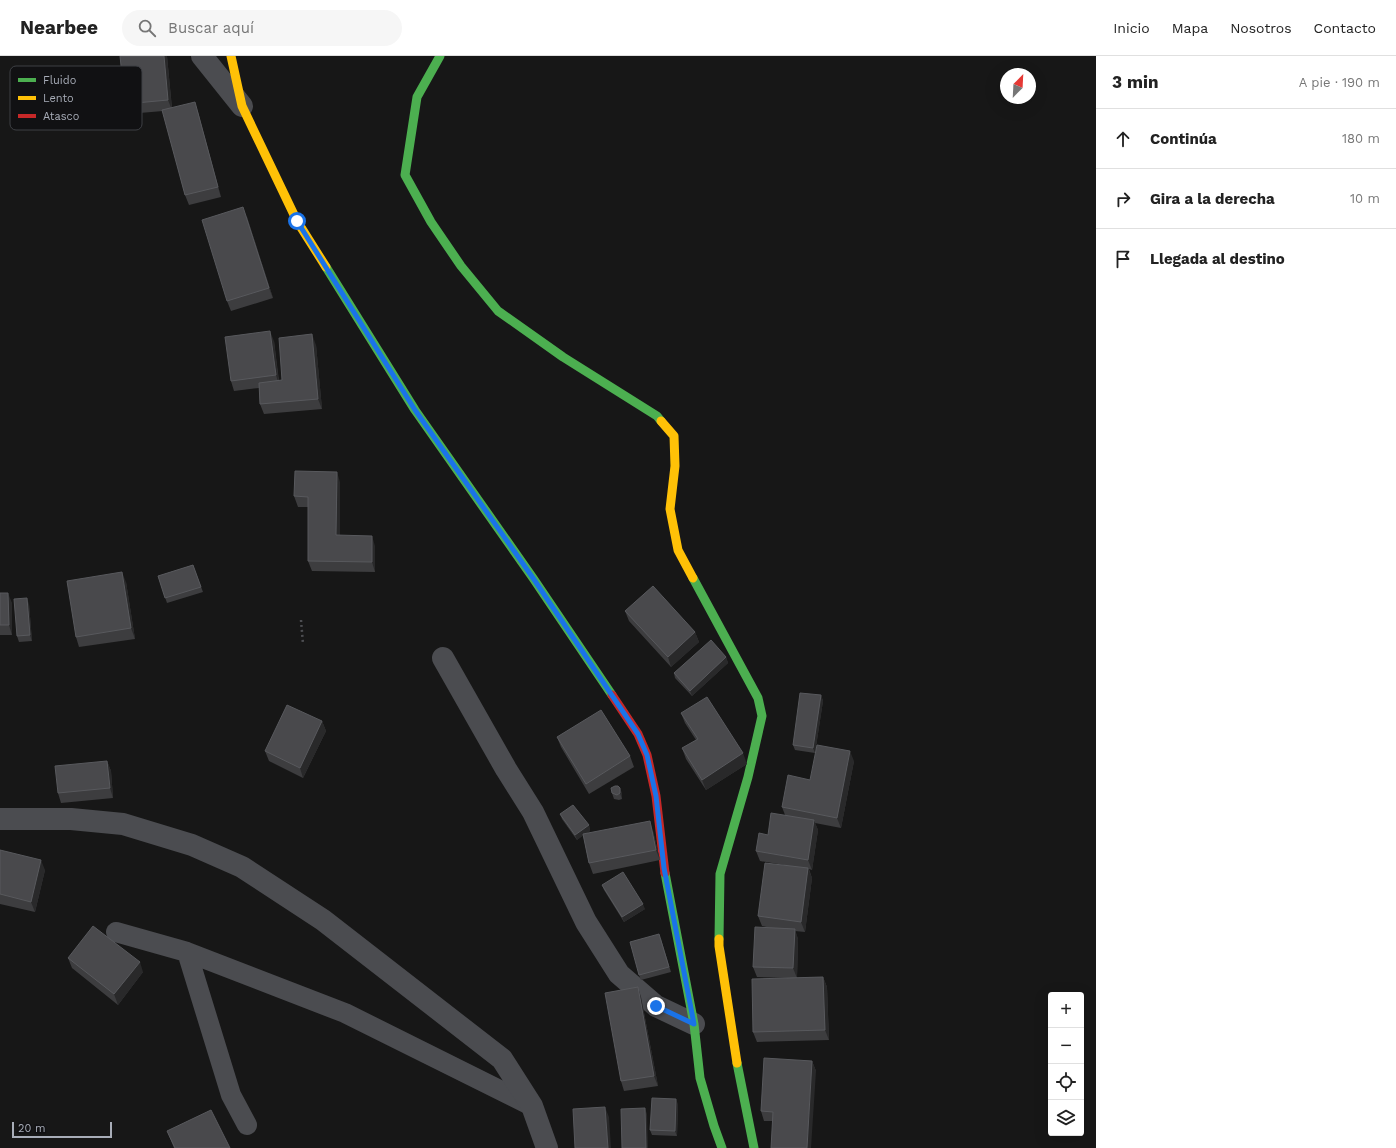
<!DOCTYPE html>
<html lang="es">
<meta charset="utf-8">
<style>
body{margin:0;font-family:"Work Sans",sans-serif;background:#f6f6f6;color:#222}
.controls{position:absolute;right:12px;bottom:12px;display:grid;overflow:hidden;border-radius:4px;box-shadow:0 4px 16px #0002}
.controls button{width:36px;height:36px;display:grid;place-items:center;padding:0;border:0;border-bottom:1px solid #e0e0e0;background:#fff;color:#222;font:20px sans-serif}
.compass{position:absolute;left:1000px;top:12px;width:36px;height:36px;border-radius:50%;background:#fff;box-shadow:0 4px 16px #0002;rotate:24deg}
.scale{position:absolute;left:12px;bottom:10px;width:100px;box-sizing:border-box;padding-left:4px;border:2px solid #a8adb8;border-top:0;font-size:11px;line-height:14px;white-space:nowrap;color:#a8adb8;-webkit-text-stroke:3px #111113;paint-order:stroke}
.stop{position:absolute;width:12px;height:12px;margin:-9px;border:3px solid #1a73e8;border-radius:50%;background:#fff}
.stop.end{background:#1a73e8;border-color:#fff;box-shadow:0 1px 4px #0008}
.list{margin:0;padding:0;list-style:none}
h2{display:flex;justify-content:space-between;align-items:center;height:52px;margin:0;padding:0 16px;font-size:17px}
h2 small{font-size:13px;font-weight:400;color:#767676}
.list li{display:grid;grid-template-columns:26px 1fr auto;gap:12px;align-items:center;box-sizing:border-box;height:60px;padding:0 16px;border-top:1px solid #e0e0e0}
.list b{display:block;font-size:15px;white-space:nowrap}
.list em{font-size:13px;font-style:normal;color:#767676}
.icon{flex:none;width:22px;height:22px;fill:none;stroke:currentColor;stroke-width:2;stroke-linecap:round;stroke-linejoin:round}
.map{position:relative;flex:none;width:1096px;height:1092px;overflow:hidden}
header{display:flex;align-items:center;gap:24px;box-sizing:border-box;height:56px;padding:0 20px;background:#fff;border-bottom:1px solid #e0e0e0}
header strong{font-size:19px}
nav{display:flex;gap:22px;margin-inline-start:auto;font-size:14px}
.search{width:280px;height:36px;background:#f6f6f6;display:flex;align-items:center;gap:10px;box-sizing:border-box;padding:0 14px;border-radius:22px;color:#767676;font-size:15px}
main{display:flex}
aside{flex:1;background:#fff}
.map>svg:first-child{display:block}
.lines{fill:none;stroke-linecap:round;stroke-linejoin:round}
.path{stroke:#4d4e52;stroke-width:2.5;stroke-dasharray:2 3;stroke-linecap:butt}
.lane{stroke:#4b4c50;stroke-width:20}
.street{stroke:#4b4c50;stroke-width:22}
.fast{stroke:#4caf50;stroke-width:9}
.slow{stroke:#ffc107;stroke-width:9}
.jam{stroke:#c62828;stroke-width:9}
.wall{fill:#3d3d3f}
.shaded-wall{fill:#29292a}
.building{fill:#49494c;stroke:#58595d}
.route{stroke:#1a73e8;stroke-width:5}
.key{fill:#111113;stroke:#3e4045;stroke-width:1}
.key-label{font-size:11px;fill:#a8adb8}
</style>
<header>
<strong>Nearbee</strong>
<div class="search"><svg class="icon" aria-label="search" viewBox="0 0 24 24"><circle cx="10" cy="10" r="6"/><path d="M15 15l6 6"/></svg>Buscar aquí</div>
<nav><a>Inicio</a><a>Mapa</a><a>Nosotros</a><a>Contacto</a></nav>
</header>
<main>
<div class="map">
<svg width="1096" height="1092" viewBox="0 0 1096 1092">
<rect width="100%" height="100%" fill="#171717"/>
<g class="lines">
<path class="path" d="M 301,564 L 303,588"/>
<path class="lane" d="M 116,876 L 187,896 L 345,957 L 532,1050
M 187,896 L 231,1039 L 247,1069"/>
<path class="street" d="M 202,0 L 242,50
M 443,602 L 506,713 L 533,756 L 586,866 L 619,918 L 656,950 L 694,968
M 0,763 L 71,763 L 123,768 L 192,789 L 242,811 L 323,864 L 502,1003 L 532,1050 L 547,1092"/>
<path class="fast" d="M 440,0 L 417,41 L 405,119 L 431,166 L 461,210 L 498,255 L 563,301 L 657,360 L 661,365
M 326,211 L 415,354 L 533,522 L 612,639
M 693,522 L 758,642 L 762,660 L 748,721 L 720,818 L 719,883
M 665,817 L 694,968 L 700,1022 L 714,1070 L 722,1092
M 737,1007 L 754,1092"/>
<path class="slow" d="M 231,0 L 242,50 L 297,165 L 326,211
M 661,365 L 674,380 L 675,410 L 670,453 L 678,494 L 693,522
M 719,883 L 719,890 L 737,1007"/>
<path class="jam" d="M 612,639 L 638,678 L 647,699 L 656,740 L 665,817"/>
</g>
<path class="wall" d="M 167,0 L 172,52 L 198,56 L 221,141 L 189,149 L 185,139 L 163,55 L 128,58 L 125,48 Z
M 247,161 L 273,242 L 231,255 L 227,245 Z
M 274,285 L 279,325 L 282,324 L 316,289 L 322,353 L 264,358 L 260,348 L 259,332 L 234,335 L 231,325 Z
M 340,426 L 340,479 L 375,490 L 375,516 L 312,515 L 308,505 L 308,451 L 298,451 L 294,440 Z
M 193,509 L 203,536 L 167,547 L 158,520 Z
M 126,526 L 135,583 L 79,591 L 76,581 Z
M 0,537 L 12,547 L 12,579 L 0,579 Z
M 29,548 L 32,585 L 19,586 L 17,580 Z
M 625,555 L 695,576 L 699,586 L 671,611 L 629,565 Z
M 726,601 L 728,607 L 692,640 L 675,622 L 674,617 Z
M 821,639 L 823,645 L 815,697 L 795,694 L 793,689 Z
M 681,657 L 747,708 L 706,734 L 686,703 L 682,692 L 696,684 L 685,667 Z
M 322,665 L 326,675 L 303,722 L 269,705 L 265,695 Z
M 557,681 L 630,700 L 634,711 L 589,738 L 561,691 Z
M 107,705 L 111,715 L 113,742 L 61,747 L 58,737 Z
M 854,705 L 841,772 L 815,767 L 818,774 L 812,814 L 809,813 L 812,822 L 805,876 L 795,875 L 798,883 L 797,922 L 823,921 L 827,931 L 829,984 L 757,986 L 753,976 L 792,922 L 757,921 L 753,911 L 771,872 L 762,870 L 758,860 L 784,809 L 760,805 L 756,795 L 768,779 L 785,759 L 782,751 L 810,724 Z
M 612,737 L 622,737 L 622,743 L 619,744 L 614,743 Z
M 560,758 L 589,769 L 590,775 L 586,777 L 653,775 L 660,804 L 593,818 L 589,807 L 583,779 L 577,784 L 562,763 Z
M 0,794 L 45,814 L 35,856 L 0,848 Z
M 602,829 L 645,853 L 624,866 L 604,834 Z
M 661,883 L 671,916 L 641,924 L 639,919 Z
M 68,902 L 143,916 L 118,949 L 72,912 Z
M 641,941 L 658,1030 L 624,1035 L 621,1025 Z
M 812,1005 L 816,1015 L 772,1065 L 764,1065 L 761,1055 Z
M 678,1048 L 677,1080 L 652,1079 L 650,1074 Z
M 167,1075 L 230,1092 L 174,1092 Z"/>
<path class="shaded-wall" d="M 164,0 L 167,0 L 172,54 L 168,44 Z
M 195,46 L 198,56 L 221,141 L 218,131 Z
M 243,151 L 247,161 L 273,242 L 269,232 Z
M 270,275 L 274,285 L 279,329 L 276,319 Z
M 312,278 L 316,289 L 322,353 L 318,343 Z
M 337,416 L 340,426 L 340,489 L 336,479 Z
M 372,480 L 375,490 L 375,516 L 372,506 Z
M 122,516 L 126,526 L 135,583 L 131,572 Z
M 8,537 L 12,547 L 12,579 L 9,569 Z
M 27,542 L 29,548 L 32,585 L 30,579 Z
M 695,576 L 699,586 L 671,611 L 668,601 Z
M 726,601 L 728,607 L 692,640 L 690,635 Z
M 821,639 L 823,645 L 815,697 L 813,692 Z
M 322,665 L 326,675 L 303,722 L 300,712 Z
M 850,695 L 854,705 L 841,772 L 837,762 Z
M 743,697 L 747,708 L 706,734 L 702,724 Z
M 107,705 L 111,715 L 113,742 L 110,732 Z
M 620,732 L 622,737 L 622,743 L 620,737 Z
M 814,764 L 818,774 L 812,814 L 808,804 Z
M 650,765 L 653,775 L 660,804 L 656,794 Z
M 589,769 L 590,775 L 577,784 L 575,779 Z
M 41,804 L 45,814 L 35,856 L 31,846 Z
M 808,812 L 812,822 L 805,876 L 801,866 Z
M 643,848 L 645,853 L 624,866 L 622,861 Z
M 795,873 L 798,883 L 797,922 L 793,912 Z
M 140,906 L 143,916 L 118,949 L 114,938 Z
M 823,921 L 827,931 L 829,984 L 825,974 Z
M 638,931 L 641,941 L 658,1030 L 654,1020 Z
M 812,1005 L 816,1015 L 811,1092 L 807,1092 Z
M 676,1043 L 678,1048 L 677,1080 L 675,1075 Z
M 605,1051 L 609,1061 L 611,1092 L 608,1092 Z
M 645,1052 L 647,1058 L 648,1092 L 646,1092 Z"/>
<path class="building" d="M 120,0 L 164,0 L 168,44 L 125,48 Z
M 195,46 L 218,131 L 185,139 L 162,54 Z
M 243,151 L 269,232 L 227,245 L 202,164 Z
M 270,275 L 276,319 L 231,325 L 225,281 Z
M 312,278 L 318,343 L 260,348 L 259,327 L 282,324 L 279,282 Z
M 295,415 L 337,416 L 336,479 L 372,480 L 372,506 L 308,505 L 308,441 L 294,440 Z
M 193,509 L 201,531 L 165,542 L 158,520 Z
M 122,516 L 131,572 L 76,581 L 67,525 Z
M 653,530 L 695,576 L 668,601 L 625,555 Z
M 0,537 L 8,537 L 9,569 L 0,569 Z
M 27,542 L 30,579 L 17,580 L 14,543 Z
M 711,584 L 726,601 L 690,635 L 674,617 Z
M 800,637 L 821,639 L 813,692 L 793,689 Z
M 707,641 L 743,697 L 702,724 L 682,692 L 698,683 L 681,657 Z
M 287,649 L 322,665 L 300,712 L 265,695 Z
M 601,654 L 630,700 L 586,728 L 557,681 Z
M 817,689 L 850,695 L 837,762 L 782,751 L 788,719 L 810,724 Z
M 107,705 L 110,732 L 58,737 L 55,710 Z
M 615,730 L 618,730 L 620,732 L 620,737 L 617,739 L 612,737 L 611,732 Z
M 573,749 L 589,769 L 575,779 L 560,758 Z
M 771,757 L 814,764 L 808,804 L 756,795 L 759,777 L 768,779 Z
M 650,765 L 656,794 L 589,807 L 583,778 Z
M 0,794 L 41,804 L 31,846 L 0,838 Z
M 765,807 L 808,812 L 801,866 L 758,860 Z
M 623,816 L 643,848 L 622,861 L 602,829 Z
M 93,870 L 140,906 L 114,938 L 68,902 Z
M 755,871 L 795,873 L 793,912 L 753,911 Z
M 659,878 L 669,911 L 639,919 L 630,886 Z
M 823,921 L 825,974 L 753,976 L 752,923 Z
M 638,931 L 654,1020 L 621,1025 L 605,937 Z
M 764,1002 L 812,1005 L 807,1092 L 771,1092 L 773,1056 L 761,1055 Z
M 652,1042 L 676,1043 L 675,1075 L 650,1074 Z
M 605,1051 L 608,1092 L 575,1092 L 573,1053 Z
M 645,1052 L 646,1092 L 622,1092 L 621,1053 Z
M 211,1054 L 230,1092 L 175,1092 L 167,1075 Z"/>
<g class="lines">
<path class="route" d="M 297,165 L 415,354 L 533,522 L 638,678 L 647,699 L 656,740 L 664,812 L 694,968 L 656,950"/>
</g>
<rect x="10" y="10" width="132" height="64" rx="6" class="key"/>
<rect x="18" y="22" width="18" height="4" fill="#4caf50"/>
<rect x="18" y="40" width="18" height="4" fill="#ffc107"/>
<rect x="18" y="58" width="18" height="4" fill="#c62828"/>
<g class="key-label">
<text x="43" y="28">Fluido</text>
<text x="43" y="46">Lento</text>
<text x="43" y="64">Atasco</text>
</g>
</svg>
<div class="controls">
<button>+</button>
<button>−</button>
<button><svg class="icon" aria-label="locate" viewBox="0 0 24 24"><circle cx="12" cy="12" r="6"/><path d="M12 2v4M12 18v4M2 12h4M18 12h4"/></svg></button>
<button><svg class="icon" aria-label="layers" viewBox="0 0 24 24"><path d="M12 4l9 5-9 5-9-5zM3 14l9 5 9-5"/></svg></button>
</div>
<svg class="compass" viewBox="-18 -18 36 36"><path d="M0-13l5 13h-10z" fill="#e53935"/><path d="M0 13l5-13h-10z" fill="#767676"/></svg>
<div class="scale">20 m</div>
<div class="stop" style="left:297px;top:165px"></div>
<div class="stop end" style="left:656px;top:950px"></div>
</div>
<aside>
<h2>3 min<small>A pie · 190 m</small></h2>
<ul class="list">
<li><svg class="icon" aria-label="ahead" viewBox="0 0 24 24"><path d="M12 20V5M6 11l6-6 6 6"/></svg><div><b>Continúa</b></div><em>180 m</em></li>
<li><svg class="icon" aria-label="right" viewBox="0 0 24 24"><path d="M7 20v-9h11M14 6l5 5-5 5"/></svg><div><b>Gira a la derecha</b></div><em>10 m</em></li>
<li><svg class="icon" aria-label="arrive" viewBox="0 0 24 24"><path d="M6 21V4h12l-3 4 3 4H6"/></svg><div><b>Llegada al destino</b></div></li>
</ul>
</aside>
</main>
